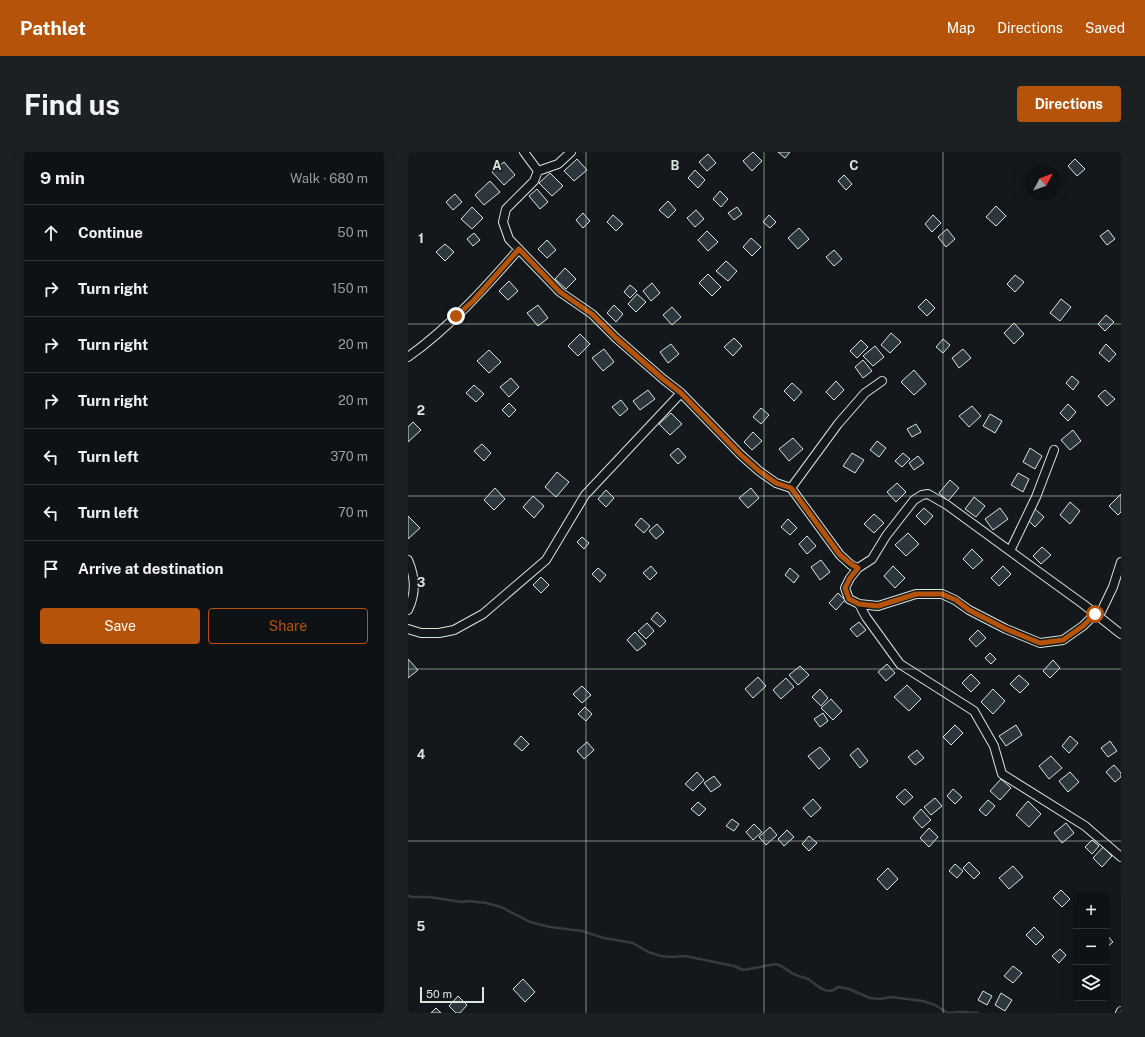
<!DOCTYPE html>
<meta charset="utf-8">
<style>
body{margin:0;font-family:"Public Sans",sans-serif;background:#1d2022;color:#f1f3f6}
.controls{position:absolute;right:12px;bottom:12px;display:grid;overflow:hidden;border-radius:4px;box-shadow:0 4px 16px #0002}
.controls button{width:36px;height:36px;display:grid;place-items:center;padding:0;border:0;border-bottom:1px solid #2f3234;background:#0f1215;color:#f1f3f6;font:20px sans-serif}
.compass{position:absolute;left:617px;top:12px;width:36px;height:36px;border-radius:50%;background:#0f1215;box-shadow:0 4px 16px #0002;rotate:49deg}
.scale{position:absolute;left:12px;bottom:10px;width:64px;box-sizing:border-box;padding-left:4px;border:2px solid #d8e6dc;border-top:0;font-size:11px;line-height:14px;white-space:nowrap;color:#d8e6dc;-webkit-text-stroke:3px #14181c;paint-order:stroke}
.stop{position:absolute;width:12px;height:12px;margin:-9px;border:3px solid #b45309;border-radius:50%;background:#fff}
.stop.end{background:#b45309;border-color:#fff;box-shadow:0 1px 4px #0008}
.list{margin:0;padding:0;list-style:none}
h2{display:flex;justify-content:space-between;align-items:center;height:52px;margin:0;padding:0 16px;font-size:17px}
h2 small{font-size:13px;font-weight:400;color:#9b9ea0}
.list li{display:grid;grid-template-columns:26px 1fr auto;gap:12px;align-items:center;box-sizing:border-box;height:56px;padding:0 16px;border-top:1px solid #2f3234}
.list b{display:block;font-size:15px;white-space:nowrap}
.list em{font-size:13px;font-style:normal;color:#9b9ea0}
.actions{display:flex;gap:8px;padding:12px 16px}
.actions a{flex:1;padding:9px 0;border:1px solid #b45309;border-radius:4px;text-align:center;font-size:14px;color:#b45309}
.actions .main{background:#b45309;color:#fff}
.icon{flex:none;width:22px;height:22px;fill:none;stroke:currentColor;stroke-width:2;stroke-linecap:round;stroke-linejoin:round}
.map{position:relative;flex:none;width:713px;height:861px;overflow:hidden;border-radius:4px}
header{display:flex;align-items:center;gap:24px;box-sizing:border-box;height:56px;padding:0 20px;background:#b45309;color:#fff}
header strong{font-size:19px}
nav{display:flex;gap:22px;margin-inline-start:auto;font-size:14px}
.intro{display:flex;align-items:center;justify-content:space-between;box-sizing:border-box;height:96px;padding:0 24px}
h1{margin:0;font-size:28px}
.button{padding:10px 18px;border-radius:4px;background:#b45309;color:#fff;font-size:14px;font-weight:700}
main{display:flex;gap:24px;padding:0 24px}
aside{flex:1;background:#0f1215;border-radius:4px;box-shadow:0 4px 16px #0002}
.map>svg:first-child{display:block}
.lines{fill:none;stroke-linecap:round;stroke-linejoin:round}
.stream{stroke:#363b3e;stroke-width:2.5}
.building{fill:#2c363c;stroke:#d8e6dc}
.street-casing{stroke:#d8e6dc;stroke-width:10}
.street{stroke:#14181c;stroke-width:8}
.route{stroke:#b45309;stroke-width:5}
.grid{fill:none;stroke:#d8e6dc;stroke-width:1;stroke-opacity:0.55}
.grid-label{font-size:13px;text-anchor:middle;font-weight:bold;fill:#d8e6dc;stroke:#14181c;stroke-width:3;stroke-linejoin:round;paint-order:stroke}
</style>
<header>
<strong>Pathlet</strong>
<nav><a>Map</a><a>Directions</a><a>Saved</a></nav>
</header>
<div class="intro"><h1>Find us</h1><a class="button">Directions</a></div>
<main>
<aside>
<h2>9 min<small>Walk · 680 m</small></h2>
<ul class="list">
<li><svg class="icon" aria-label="ahead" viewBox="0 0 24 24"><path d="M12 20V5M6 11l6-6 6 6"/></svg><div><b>Continue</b></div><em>50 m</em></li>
<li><svg class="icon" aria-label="right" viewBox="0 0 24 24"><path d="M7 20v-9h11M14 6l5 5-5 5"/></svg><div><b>Turn right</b></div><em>150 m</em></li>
<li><svg class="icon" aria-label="right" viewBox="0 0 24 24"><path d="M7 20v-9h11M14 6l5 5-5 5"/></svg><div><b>Turn right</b></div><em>20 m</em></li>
<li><svg class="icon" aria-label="right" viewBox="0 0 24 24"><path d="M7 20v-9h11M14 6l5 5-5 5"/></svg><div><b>Turn right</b></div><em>20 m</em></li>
<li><svg class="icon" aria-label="left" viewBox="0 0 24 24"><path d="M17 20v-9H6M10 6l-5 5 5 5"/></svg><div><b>Turn left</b></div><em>370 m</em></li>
<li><svg class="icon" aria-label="left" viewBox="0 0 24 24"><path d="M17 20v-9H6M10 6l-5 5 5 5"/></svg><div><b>Turn left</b></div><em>70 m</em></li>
<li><svg class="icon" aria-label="arrive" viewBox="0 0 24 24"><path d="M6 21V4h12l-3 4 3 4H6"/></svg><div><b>Arrive at destination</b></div></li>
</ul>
<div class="actions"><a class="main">Save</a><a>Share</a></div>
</aside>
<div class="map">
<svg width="713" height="861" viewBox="0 0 713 861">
<rect width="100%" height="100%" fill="#14181c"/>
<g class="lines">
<path class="stream" d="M 0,744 L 4,745 L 21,745 L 54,750 L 61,749 L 78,751 L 93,755 L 122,770 L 142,775 L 174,779 L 196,786 L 225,791 L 240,800 L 253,804 L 264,805 L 277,804 L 326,814 L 335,818 L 368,812 C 376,814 380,820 388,823 C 392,825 396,825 400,827 C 409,833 419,845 430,835 L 441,837 L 462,846 L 472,847 L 483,845 L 515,849 L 527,853 L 540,861 L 553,860 L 570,861"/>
</g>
<path class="building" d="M 345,0 L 354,9 L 344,19 L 335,9 Z
M 370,0 L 382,0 L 377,6 Z
M 300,2 L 308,11 L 299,19 L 291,10 Z
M 169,7 L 179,18 L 166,29 L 156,19 Z
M 667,7 L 677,17 L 669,24 L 660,14 Z
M 96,10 L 107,23 L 96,33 L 84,20 Z
M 287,18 L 297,28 L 290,36 L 280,26 Z
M 142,21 L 155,34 L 144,44 L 131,31 Z
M 436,23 L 444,32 L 438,38 L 430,29 Z
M 82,29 L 92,40 L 76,53 L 67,43 Z
M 129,37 L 140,50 L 132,57 L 121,44 Z
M 312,39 L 320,47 L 313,55 L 305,47 Z
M 47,42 L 54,50 L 45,58 L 38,50 Z
M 260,49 L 268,58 L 260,66 L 251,58 Z
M 588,54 L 598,64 L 588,74 L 578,65 Z
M 64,55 L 75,66 L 64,77 L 53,67 Z
M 329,55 L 334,62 L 326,68 L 320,61 Z
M 288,58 L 296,67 L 287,75 L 279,66 Z
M 175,61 L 182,69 L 175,76 L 168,68 Z
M 205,63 L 215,72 L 208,79 L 199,70 Z
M 361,63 L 368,70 L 362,76 L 355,70 Z
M 525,63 L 533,71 L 524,80 L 517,72 Z
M 391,76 L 401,87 L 390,97 L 380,86 Z
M 539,77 L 547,87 L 538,95 L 530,85 Z
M 700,78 L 707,87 L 699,93 L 692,84 Z
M 299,79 L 310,90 L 300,99 L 290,88 Z
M 66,81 L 72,88 L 65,94 L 59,87 Z
M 343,86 L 353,95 L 344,104 L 335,95 Z
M 139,88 L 148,98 L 139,106 L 130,97 Z
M 37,92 L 46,100 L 37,109 L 28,100 Z
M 426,98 L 434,107 L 426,114 L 418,105 Z
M 318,109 L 329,119 L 320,129 L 308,119 Z
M 157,116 L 168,127 L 158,137 L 147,127 Z
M 300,122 L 313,135 L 304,144 L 291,131 Z
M 607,123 L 616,130 L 607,140 L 599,132 Z
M 101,129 L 110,139 L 100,148 L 91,139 Z
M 244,131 L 252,141 L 243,149 L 235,139 Z
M 222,133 L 229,139 L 222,146 L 216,140 Z
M 229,142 L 238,150 L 228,160 L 220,152 Z
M 518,147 L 527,156 L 519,164 L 510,155 Z
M 653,147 L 663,155 L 652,169 L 642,161 Z
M 130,153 L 140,166 L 130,174 L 119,161 Z
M 206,153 L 215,162 L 208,170 L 199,161 Z
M 264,155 L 273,165 L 264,173 L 255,163 Z
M 698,163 L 706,170 L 697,179 L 690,172 Z
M 606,171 L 616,182 L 606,192 L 596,181 Z
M 483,181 L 493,190 L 482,201 L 473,193 Z
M 172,182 L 182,192 L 170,204 L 160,194 Z
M 326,186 L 334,194 L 325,204 L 316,195 Z
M 535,187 L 542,193 L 535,201 L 528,195 Z
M 453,188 L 460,195 L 449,206 L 442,199 Z
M 263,192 L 271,202 L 260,211 L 252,200 Z
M 698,192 L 708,202 L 701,210 L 691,201 Z
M 467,194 L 476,205 L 465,214 L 455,204 Z
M 196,197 L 206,210 L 195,219 L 184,206 Z
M 555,197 L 563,206 L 551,216 L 544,206 Z
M 81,198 L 93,210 L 81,221 L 69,209 Z
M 455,208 L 464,219 L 455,226 L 447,215 Z
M 506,218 L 518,232 L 506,243 L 493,230 Z
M 664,224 L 671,230 L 665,238 L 658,231 Z
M 103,226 L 111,235 L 101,245 L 92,235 Z
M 428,229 L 436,238 L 426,248 L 418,240 Z
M 384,231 L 394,240 L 386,249 L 376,239 Z
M 66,233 L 76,242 L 68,250 L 58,241 Z
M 240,238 L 247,247 L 232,258 L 225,249 Z
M 697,238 L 707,247 L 699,254 L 690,244 Z
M 213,248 L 220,257 L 212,264 L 204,255 Z
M 101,251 L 108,258 L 101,265 L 94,258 Z
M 660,252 L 668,260 L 660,269 L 652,261 Z
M 564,254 L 573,264 L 561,275 L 551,264 Z
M 353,256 L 361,263 L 353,272 L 345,265 Z
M 263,261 L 274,272 L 262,283 L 251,272 Z
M 582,262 L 594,269 L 587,281 L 575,274 Z
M 5,270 L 13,278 L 0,290 L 0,275 Z
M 508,272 L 513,280 L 504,285 L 499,277 Z
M 665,278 L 673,289 L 662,298 L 653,288 Z
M 345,280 L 354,289 L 344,298 L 336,290 Z
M 385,286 L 395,297 L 381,309 L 371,297 Z
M 469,289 L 478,296 L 471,305 L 462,298 Z
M 74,292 L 83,301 L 76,309 L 66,299 Z
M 270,296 L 278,305 L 270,312 L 262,303 Z
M 622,296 L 634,304 L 627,317 L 615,310 Z
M 444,301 L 456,308 L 447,321 L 435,314 Z
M 495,301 L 502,307 L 494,315 L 487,309 Z
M 510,304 L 516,311 L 506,318 L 501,311 Z
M 149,320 L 161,330 L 148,345 L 137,335 Z
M 610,321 L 621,327 L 615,340 L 603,333 Z
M 542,328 L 551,336 L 540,349 L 531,341 Z
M 489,331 L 498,340 L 488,350 L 479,340 Z
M 87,336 L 97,347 L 86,358 L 76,348 Z
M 343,336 L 351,346 L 340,356 L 331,346 Z
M 198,338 L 206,346 L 198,355 L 190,347 Z
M 713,342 L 713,360 L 710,363 L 701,354 Z
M 125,344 L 136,354 L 126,366 L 115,355 Z
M 566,345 L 577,354 L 568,365 L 557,357 Z
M 662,350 L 672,359 L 662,372 L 652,363 Z
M 516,356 L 525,364 L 517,373 L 508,364 Z
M 592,356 L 600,367 L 585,378 L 577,367 Z
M 627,357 L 636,365 L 627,375 L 618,366 Z
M 466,362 L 476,371 L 466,381 L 456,372 Z
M 0,364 L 12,376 L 0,387 Z
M 233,366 L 242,374 L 236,381 L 227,373 Z
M 380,367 L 389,376 L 382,383 L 373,375 Z
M 249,372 L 256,380 L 248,387 L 241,379 Z
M 500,381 L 511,392 L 498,404 L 487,393 Z
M 399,384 L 408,394 L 399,402 L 391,392 Z
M 174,385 L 181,391 L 176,397 L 169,390 Z
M 634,395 L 643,403 L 633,412 L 625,404 Z
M 564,397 L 575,408 L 565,417 L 555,407 Z
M 413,408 L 422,420 L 412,428 L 403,415 Z
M 243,414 L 249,421 L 242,428 L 235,421 Z
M 485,414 L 497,426 L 487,436 L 476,424 Z
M 595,414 L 603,422 L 591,434 L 583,426 Z
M 190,416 L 198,423 L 192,430 L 184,422 Z
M 382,416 L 391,424 L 386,431 L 377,423 Z
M 133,425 L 141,433 L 133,441 L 125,433 Z
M 430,441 L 437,448 L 428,458 L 421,451 Z
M 249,460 L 258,469 L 252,475 L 243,467 Z
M 451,470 L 458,478 L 449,485 L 442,477 Z
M 239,471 L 246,479 L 238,487 L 230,479 Z
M 570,478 L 578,486 L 568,495 L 561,487 Z
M 227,480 L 238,492 L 229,499 L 219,488 Z
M 582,501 L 588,507 L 583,512 L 577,506 Z
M 0,507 L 10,518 L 0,526 Z
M 645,508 L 652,516 L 642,526 L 635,519 Z
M 479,512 L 487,521 L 478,529 L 470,520 Z
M 392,514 L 401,523 L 390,533 L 381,523 Z
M 563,522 L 572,531 L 563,540 L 554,531 Z
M 611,523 L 621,532 L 612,541 L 602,532 Z
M 350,525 L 358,534 L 345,546 L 337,537 Z
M 378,526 L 386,535 L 373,547 L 365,538 Z
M 499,533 L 513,547 L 501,559 L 486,545 Z
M 174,534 L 183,543 L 174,551 L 165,542 Z
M 412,537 L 420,546 L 413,554 L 404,545 Z
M 585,537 L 597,549 L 585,562 L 573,550 Z
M 423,547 L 434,559 L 425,568 L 413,556 Z
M 177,555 L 184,562 L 178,569 L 170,562 Z
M 415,561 L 420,569 L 412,575 L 406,567 Z
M 547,573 L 555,581 L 543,593 L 535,585 Z
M 608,573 L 614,583 L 598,594 L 591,584 Z
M 113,584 L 121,592 L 114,599 L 106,592 Z
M 662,584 L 670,591 L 661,601 L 654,594 Z
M 702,589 L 709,599 L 700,605 L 693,596 Z
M 179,590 L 186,598 L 176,607 L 169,599 Z
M 412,595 L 422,607 L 411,617 L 400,604 Z
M 450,596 L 460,609 L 452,616 L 442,603 Z
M 509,598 L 516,606 L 507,613 L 500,605 Z
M 643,604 L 654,616 L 641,627 L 631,614 Z
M 706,613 L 713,621 L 713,625 L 707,630 L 698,620 Z
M 289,620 L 296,628 L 285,639 L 277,632 Z
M 662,620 L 671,630 L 660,640 L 651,629 Z
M 306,624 L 313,633 L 303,640 L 296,631 Z
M 593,627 L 603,636 L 592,648 L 582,639 Z
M 497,637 L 505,645 L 496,653 L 488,645 Z
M 545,637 L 554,645 L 547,652 L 539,644 Z
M 527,646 L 534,654 L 523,663 L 516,655 Z
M 405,647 L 413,656 L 403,665 L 395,656 Z
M 580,648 L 587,654 L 578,664 L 571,658 Z
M 620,649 L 633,662 L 621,675 L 608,663 Z
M 290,650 L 298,657 L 291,664 L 283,657 Z
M 513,657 L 523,668 L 514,676 L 505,666 Z
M 324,667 L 331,672 L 326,679 L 318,674 Z
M 658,671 L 666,681 L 654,691 L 646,681 Z
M 346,672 L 354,680 L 345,688 L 338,680 Z
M 362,675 L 369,683 L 358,693 L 351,685 Z
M 521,676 L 530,685 L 521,695 L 512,686 Z
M 379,678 L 386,685 L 376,694 L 370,687 Z
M 401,684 L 409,691 L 401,699 L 394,692 Z
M 684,688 L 691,694 L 684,702 L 677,695 Z
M 695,695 L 704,704 L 694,715 L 685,706 Z
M 561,710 L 572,721 L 566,727 L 555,716 Z
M 547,712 L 555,719 L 549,726 L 541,719 Z
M 605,714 L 615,725 L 601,737 L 591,726 Z
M 480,716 L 490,727 L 479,738 L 469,727 Z
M 653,738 L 662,747 L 654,755 L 645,746 Z
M 626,775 L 636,785 L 628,793 L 618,783 Z
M 698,782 L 705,790 L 698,796 Z
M 652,797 L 658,803 L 651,811 L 644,804 Z
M 605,814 L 614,821 L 605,831 L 596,824 Z
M 115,827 L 127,840 L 117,850 L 105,837 Z
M 575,839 L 584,844 L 579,853 L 570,848 Z
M 593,841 L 604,848 L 597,859 L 587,853 Z
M 50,844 L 59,853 L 52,861 L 48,861 L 41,854 Z
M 28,856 L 33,861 L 23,861 Z"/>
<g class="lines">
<g class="street-casing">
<path id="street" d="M 116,0 L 130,19 L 126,29 L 98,57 L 95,70 L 101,87 L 152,140 L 184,162 L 208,186 L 255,227 L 273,241 L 333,303 L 351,319 L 368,331 L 383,336 L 432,403 L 443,413 L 450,416 L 464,407 L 478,384 L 506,348 L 514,343 L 520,342 L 539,353 L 617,410 L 675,452 L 713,482
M 130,19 L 150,12 L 163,0
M 0,205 C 42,175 77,136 111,97
M 383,336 L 430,272 L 457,241 L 474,229
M 602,399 L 628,345 L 646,298
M 0,408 C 7,424 8,442 0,458
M 450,416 L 442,426 L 437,436 L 441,447 L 451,452 L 470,454 L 508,442 L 534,442 L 547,448 L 561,458 L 598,477 L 632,491 L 655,488 L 675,474 L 687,462
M 451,452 L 458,465 L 492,512 L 566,559 L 586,594 L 594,622 L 677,674 L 713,705
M 691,464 L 705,435 L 713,410
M 0,477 L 13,481 L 31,481 L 46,478 L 75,462 L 138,408 L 177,343 L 273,241
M 712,861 L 713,859"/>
</g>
<use href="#street" class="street"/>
</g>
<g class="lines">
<path class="route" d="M 48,164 L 65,149 L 111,97 L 152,140 L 184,162 L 208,186 L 255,227 L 273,241 L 333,303 L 351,319 L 368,331 L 383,336 L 432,403 L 443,412 L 450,416 L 442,426 L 437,436 L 441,447 L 451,452 L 470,454 L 508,442 L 534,442 L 548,448 L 561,458 L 598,477 L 632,491 L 655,488 L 675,474 L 687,462"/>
</g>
<path class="grid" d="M 178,0 L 178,861M 356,0 L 356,861M 535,0 L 535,861M 0,172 L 713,172M 0,344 L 713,344M 0,517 L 713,517M 0,689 L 713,689"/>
<g class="grid-label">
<text x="89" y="18">A</text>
<text x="267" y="18">B</text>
<text x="446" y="18">C</text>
<text x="13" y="91">1</text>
<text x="13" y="263">2</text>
<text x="13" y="435">3</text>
<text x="13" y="607">4</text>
<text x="13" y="779">5</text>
</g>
</svg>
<div class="controls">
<button>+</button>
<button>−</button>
<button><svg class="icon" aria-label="layers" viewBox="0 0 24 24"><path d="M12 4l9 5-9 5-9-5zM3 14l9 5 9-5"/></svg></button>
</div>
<svg class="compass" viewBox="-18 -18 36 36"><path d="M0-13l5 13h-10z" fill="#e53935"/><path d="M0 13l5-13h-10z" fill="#9b9ea0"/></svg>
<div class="scale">50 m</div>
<div class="stop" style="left:687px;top:462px"></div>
<div class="stop end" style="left:48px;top:164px"></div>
</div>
</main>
